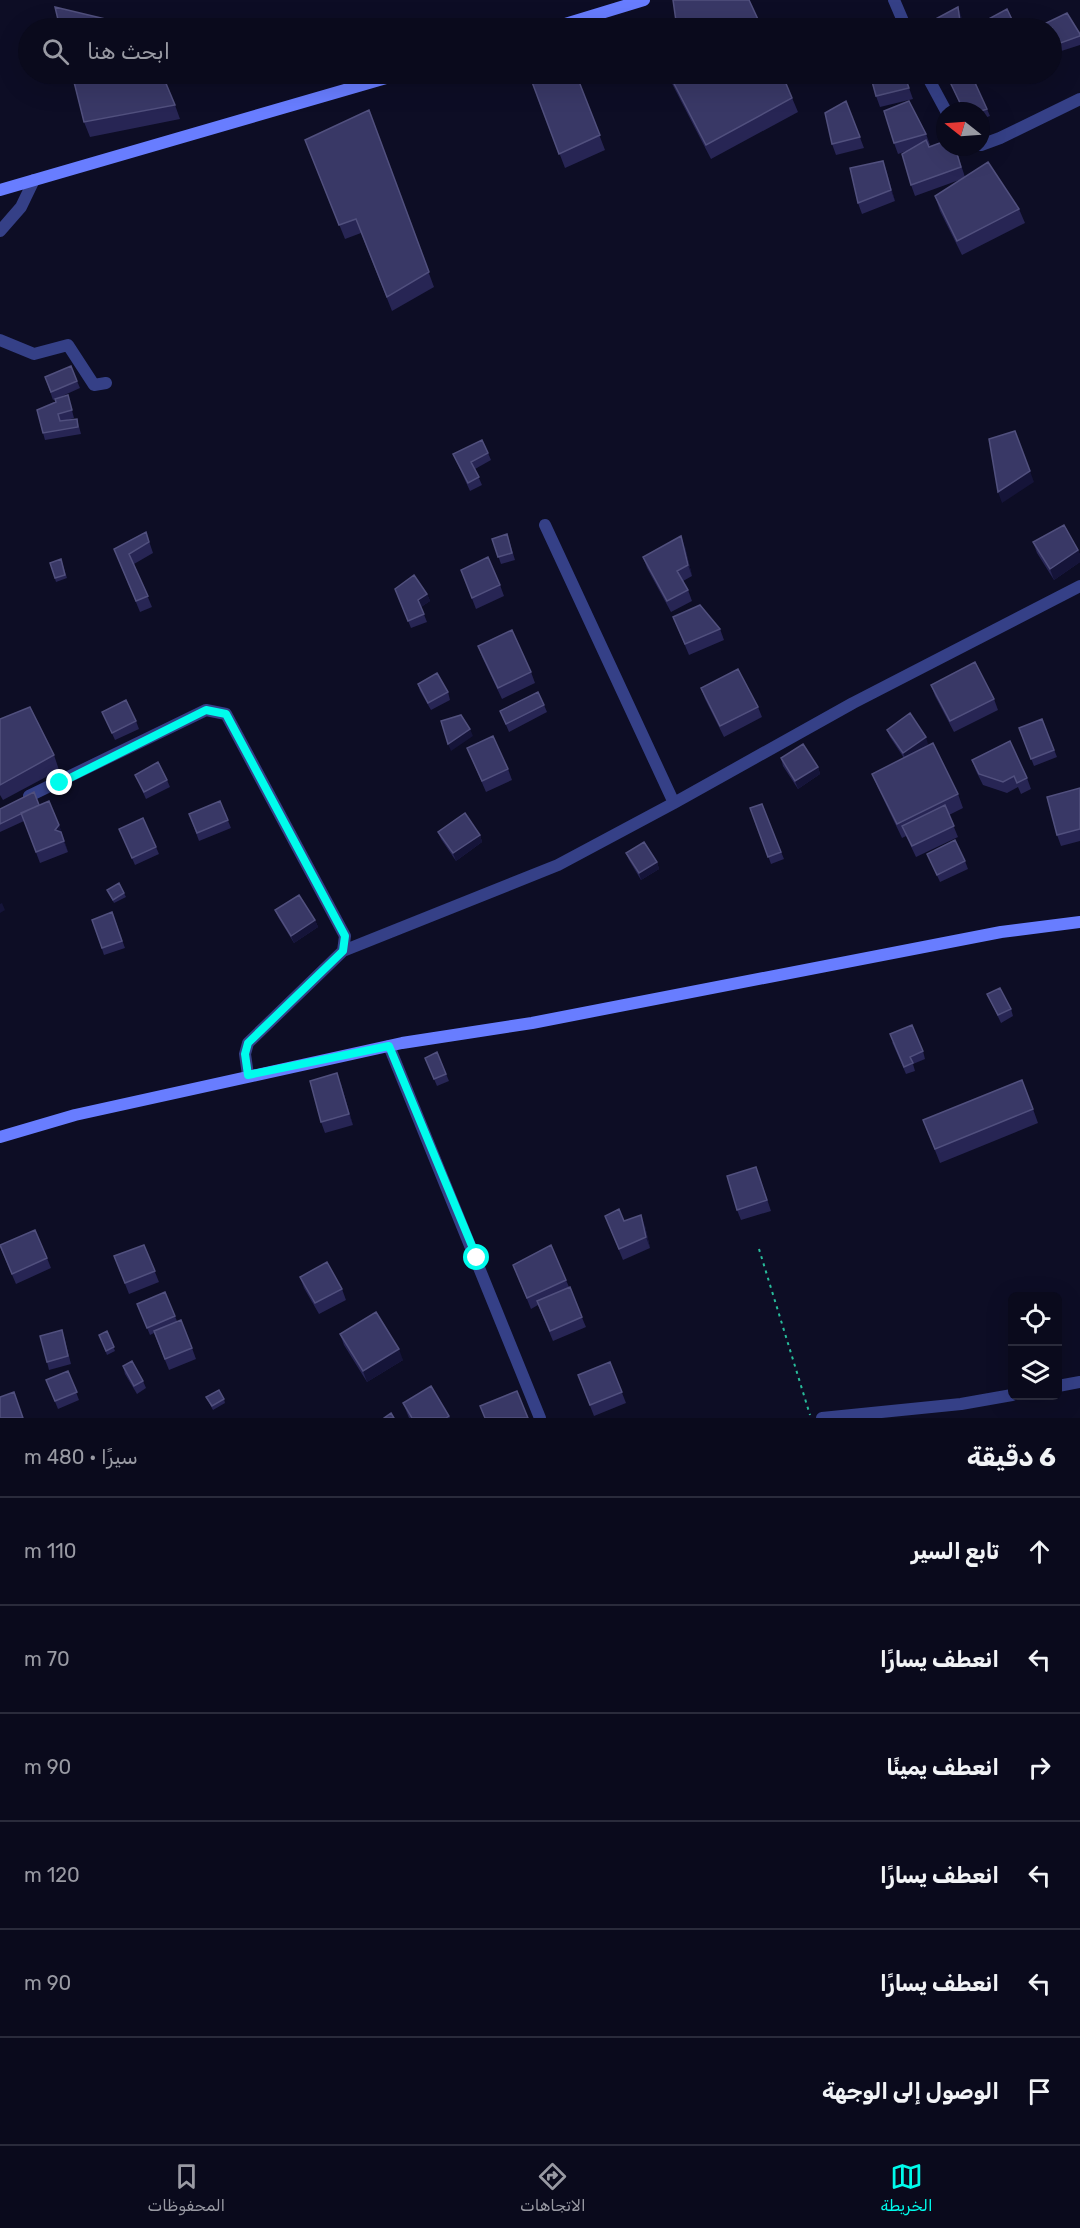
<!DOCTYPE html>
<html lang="ar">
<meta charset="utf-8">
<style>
body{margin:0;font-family:Rubik,Vazirmatn,sans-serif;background:#131325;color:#f1f3f6;direction:rtl}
.controls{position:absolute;right:18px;bottom:18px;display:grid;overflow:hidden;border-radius:9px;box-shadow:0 6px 24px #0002}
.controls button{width:54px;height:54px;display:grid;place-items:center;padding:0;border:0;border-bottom:2px solid #2a2b3b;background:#0a0a1c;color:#f1f3f6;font:30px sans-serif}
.compass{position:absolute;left:936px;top:102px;width:54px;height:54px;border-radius:50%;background:#0a0a1c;box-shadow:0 6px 24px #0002;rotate:287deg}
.stop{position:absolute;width:18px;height:18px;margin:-14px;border:4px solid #00fcec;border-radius:50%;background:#fff}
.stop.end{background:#00fcec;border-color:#fff;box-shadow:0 2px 6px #0008}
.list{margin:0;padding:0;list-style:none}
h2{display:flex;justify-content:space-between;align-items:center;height:78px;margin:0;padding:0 24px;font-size:26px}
h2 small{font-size:20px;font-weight:400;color:#999aa3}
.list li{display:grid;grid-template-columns:39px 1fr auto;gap:18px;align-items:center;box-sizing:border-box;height:108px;padding:0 24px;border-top:2px solid #2a2b3b}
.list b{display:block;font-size:22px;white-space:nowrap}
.list em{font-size:20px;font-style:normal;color:#999aa3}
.icon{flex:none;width:33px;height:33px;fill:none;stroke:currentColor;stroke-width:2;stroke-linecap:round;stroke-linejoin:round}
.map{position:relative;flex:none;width:1080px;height:1418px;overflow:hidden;direction:ltr}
.search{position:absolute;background:#0a0a1c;box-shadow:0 6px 24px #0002;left:18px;right:18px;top:18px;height:66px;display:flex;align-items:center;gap:15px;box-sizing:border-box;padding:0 21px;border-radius:33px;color:#999aa3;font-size:22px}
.sheet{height:726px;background:#0a0a1c}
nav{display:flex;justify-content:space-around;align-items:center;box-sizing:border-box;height:84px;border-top:2px solid #2a2b3b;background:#0a0a1c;font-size:16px;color:#999aa3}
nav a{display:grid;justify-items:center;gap:3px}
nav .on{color:#00fcec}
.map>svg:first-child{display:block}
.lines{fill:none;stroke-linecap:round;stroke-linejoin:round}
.path{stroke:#28bd9b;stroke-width:2;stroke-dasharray:3 4.5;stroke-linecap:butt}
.street{stroke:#354087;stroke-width:12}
.secondary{stroke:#687dff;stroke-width:12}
.wall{fill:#272554}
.shaded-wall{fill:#151439}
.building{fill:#393866;stroke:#51507e;stroke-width:1.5}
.route{stroke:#00fcec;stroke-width:8}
</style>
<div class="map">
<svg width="1080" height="1418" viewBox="0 0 1080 1418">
<rect width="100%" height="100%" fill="#0d0d25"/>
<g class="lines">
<path class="path" d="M 759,1249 L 810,1415"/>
<path class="street" d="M 894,0 L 906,28
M 926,74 L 946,111
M 981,145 L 1000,138 L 1080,99
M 0,231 L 21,207 L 34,180
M 0,340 L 34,354 L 68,345 L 94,385 L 106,383
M 545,525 L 674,803
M 29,796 L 206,710 L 226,714 L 345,936 L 343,951
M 389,1046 L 540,1418
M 248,1075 L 245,1054 L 248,1043 L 343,951 L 558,865 L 674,803 L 853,703 L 1080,586
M 1058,1386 L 1080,1382
M 822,1418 L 961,1404 L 1012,1395"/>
<path class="secondary" d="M 552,28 L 644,0
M 0,190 L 400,74
M 0,1137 L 75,1115 L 402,1043 L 532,1023 L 1001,932 L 1080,922"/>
</g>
<path class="wall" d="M 1052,28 L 1080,34 L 1080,45 L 1052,54 Z
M 529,74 L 576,74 L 605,150 L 565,168 Z
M 667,74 L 782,74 L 798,112 L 711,159 Z
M 904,74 L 913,99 L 880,107 L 876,96 Z
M 949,80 L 987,109 L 990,116 L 981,119 L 981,111 L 963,111 Z
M 846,101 L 864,148 L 836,155 L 832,144 Z
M 175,105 L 180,119 L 90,137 L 84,122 Z
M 369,110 L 434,287 L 392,311 L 361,233 L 345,239 L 305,140 Z
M 926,134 L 930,145 L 928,146 L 929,147 L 955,147 L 965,177 L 1019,209 L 1025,223 L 962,255 L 940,211 L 935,196 L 962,179 L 915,196 L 911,185 L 907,151 L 898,154 L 894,143 Z
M 883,161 L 895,201 L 862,214 L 858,203 Z
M 45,377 L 77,381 L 80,388 L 58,398 L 68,395 L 74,418 L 67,420 L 77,419 L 81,434 L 45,440 L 43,433 L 56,402 L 55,399 L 53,400 Z
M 488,453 L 491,460 L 475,469 L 482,485 L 470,491 L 453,454 Z
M 146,532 L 153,553 L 134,564 L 152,607 L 140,612 L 114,549 Z
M 507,534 L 515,560 L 501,564 L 492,539 Z
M 1033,542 L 1078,550 L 1080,555 L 1080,562 L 1054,580 L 1037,553 Z
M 685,547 L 692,576 L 683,581 L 688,590 L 692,601 L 671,612 L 647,568 L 643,557 Z
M 61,559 L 67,578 L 56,582 L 50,563 Z
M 461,570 L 500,585 L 504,596 L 476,609 Z
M 395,589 L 427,594 L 430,601 L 421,607 L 427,622 L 411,628 Z
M 673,617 L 720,629 L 724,640 L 689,655 Z
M 478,646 L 531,672 L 535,683 L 502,699 L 482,657 Z
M 418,684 L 448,692 L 450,700 L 431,710 L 420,691 Z
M 931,685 L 994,699 L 998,710 L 954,732 L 935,696 Z
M 701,688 L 758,707 L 762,717 L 724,737 L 705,699 Z
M 544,705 L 547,712 L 509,732 L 500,711 Z
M 102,712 L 136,721 L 139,729 L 115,740 Z
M 0,719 L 54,755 L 59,770 L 3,800 L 0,795 Z
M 1042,719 L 1057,757 L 1034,766 L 1019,728 Z
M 887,730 L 928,744 L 919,750 L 958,794 L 963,808 L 949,815 L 958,837 L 916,857 L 906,836 L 902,838 L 878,788 L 872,774 L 904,758 L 890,737 Z
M 467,748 L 508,769 L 512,780 L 486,792 Z
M 781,758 L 818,767 L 820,774 L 798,789 L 783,766 Z
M 972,760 L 1027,778 L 1031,789 L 1021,794 L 1018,787 L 1007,793 L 983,785 L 976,771 Z
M 135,775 L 167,780 L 170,787 L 146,799 Z
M 1080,788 L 1080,841 L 1061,846 L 1057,835 Z
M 220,801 L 231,828 L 199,841 L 189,814 Z
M 762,804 L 784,859 L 771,864 L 750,808 Z
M 39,805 L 59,825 L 68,852 L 40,863 L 24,821 L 0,832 L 0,809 Z
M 119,829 L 156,847 L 159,854 L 135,865 Z
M 438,832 L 480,835 L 482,842 L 456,861 L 441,839 Z
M 626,853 L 657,862 L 659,869 L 641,880 L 629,860 Z
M 927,854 L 965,861 L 968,869 L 940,882 Z
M 107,890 L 124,893 L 126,897 L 114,903 Z
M 275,910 L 315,920 L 318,927 L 294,943 L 278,917 Z
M 112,912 L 125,948 L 104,955 L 92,920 Z
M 987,994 L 1011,1009 L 1013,1016 L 1001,1023 Z
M 892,1042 L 923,1051 L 925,1059 L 913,1064 L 915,1071 L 906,1074 Z
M 437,1052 L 449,1081 L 437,1086 L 425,1058 Z
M 341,1084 L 353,1125 L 325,1133 L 321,1122 Z
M 1033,1109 L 1038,1123 L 940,1163 L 923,1120 Z
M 760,1178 L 771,1211 L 741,1220 L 737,1210 Z
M 605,1216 L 645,1226 L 650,1248 L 623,1260 Z
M 144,1245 L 159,1282 L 129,1294 L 114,1256 Z
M 0,1247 L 47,1258 L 51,1268 L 16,1284 Z
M 513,1265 L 566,1280 L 586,1327 L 553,1341 L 538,1305 L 531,1309 Z
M 300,1277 L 342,1289 L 346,1300 L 319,1314 L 304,1288 Z
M 165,1292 L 177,1321 L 192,1348 L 196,1359 L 169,1370 L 154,1333 L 150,1335 L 137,1304 Z
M 107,1331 L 115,1351 L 107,1355 L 99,1335 Z
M 340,1334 L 403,1360 L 367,1382 L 344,1345 Z
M 64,1337 L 71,1364 L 49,1370 L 47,1362 Z
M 610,1362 L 626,1403 L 594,1416 L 578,1375 Z
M 123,1366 L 143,1381 L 146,1388 L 137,1394 L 125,1374 Z
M 68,1371 L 79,1400 L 58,1409 L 46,1380 Z
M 206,1397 L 224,1399 L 225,1403 L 213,1410 Z
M 403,1403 L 449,1416 L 450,1418 L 409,1418 Z"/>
<path class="shaded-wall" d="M 958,7 L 962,18 L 963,28 L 961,28 Z
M 883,161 L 887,172 L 895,201 L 891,190 Z
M 1030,471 L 1034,482 L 1002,503 L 998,492 Z
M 681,536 L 685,547 L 692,576 L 688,565 Z
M 1078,550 L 1080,555 L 1080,562 L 1054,580 L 1050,569 Z
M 427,594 L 430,601 L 421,607 L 418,600 Z
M 470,729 L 473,736 L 451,751 L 448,744 Z
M 926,737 L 928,744 L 906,760 L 903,753 Z
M 818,767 L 820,774 L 798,789 L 795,781 Z
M 59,825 L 63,836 L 68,852 L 62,837 L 55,830 Z
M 480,835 L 482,842 L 456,861 L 453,853 Z
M 657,862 L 659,869 L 641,880 L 639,873 Z
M 2,903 L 5,910 L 0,913 L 0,904 Z
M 315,920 L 318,927 L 294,943 L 291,936 Z
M 337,1073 L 341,1084 L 353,1125 L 349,1114 Z
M 641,1215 L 645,1226 L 650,1248 L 646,1237 Z
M 399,1349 L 403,1360 L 367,1382 L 363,1371 Z"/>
<path class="building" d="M 673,0 L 749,0 L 762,28 L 662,28 L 676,21 Z
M 55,7 L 143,28 L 60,28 Z
M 958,7 L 961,28 L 931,28 L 928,23 Z
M 1007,9 L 1016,28 L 983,28 L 981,23 Z
M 1067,13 L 1080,34 L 1080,36 L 1052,46 L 1052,28 L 1040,28 L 1040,26 Z
M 72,74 L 162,74 L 175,105 L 84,122 Z
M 529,74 L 576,74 L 600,135 L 559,154 Z
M 669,74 L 782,74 L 792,98 L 706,145 Z
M 870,74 L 904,74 L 909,88 L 876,96 Z
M 964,74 L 971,74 L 987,109 L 981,111 L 964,111 L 949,80 Z
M 846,101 L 860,137 L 832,144 L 825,113 Z
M 909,101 L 926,134 L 894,143 L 884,111 Z
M 369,110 L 429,272 L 387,297 L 356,219 L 339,225 L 305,140 Z
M 926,140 L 929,147 L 945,141 L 945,147 L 955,147 L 961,167 L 911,185 L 902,154 Z
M 883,161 L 891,190 L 858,203 L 850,168 Z
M 988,162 L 1019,209 L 957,241 L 935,196 Z
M 71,366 L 77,381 L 51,392 L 45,377 Z
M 68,395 L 72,410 L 58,414 L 60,421 L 77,419 L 78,427 L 43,433 L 37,410 L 56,402 L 55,399 Z
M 1015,431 L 1030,471 L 998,492 L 989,439 Z
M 482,440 L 488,453 L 471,462 L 479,477 L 468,483 L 453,454 Z
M 1064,525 L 1078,550 L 1050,569 L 1033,542 Z
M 146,532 L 149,542 L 129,554 L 148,596 L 136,601 L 114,549 Z
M 507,534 L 512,553 L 498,557 L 492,539 Z
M 681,536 L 688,565 L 677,571 L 688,590 L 667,601 L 643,557 Z
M 488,557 L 500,585 L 472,598 L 461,570 Z
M 61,559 L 65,575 L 55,578 L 50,563 Z
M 414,575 L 427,594 L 418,600 L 424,614 L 408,621 L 395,589 Z
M 700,605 L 720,629 L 685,644 L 673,617 Z
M 512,630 L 531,672 L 498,688 L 478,646 Z
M 975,662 L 994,699 L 950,721 L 931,685 Z
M 738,669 L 758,707 L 720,726 L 701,688 Z
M 437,673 L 448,692 L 428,703 L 418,684 Z
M 538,692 L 544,705 L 506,724 L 500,711 Z
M 126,700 L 136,721 L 112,733 L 102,712 Z
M 30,707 L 54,755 L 0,785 L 0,719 Z
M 910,713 L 926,737 L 903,753 L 887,730 Z
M 461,715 L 470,729 L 448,744 L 441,721 Z
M 1042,719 L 1054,750 L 1031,759 L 1019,728 Z
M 493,736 L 508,769 L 482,781 L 467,748 Z
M 1010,741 L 1027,778 L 1017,783 L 1014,776 L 1003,782 L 979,774 L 972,760 Z
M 933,743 L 958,794 L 897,824 L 872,774 Z
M 803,744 L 818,767 L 795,781 L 781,758 Z
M 158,762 L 167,780 L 144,792 L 135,775 Z
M 1080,788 L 1080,829 L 1057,835 L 1047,797 Z
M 34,792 L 39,805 L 0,824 L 0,809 Z
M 49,801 L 59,825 L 55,830 L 61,832 L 64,841 L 36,852 L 21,813 Z
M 220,801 L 228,820 L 197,833 L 189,814 Z
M 762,804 L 781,852 L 768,857 L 750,808 Z
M 945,805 L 954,826 L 912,846 L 902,826 Z
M 465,813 L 480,835 L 453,853 L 438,832 Z
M 143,818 L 156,847 L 132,858 L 119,829 Z
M 955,840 L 965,861 L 937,875 L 927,854 Z
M 644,842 L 657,862 L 639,873 L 626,853 Z
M 119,883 L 124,893 L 113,900 L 107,890 Z
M 299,895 L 315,920 L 291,936 L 275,910 Z
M 112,912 L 122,941 L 102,948 L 92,920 Z
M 1000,988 L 1011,1009 L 998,1015 L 987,994 Z
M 912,1025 L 923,1051 L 910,1057 L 913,1063 L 904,1067 L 890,1034 Z
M 437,1052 L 446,1074 L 434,1079 L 425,1058 Z
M 337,1073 L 349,1114 L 321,1122 L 310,1081 Z
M 1022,1080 L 1033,1109 L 935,1149 L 923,1120 Z
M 756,1167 L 767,1200 L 737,1210 L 727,1176 Z
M 619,1209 L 624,1221 L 641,1215 L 646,1237 L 619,1249 L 605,1216 Z
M 35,1230 L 47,1258 L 12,1274 L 0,1245 Z
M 144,1245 L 155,1271 L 125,1283 L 114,1256 Z
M 551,1245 L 566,1280 L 527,1298 L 513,1265 Z
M 327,1262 L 342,1289 L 315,1303 L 300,1277 Z
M 570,1287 L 582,1317 L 550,1331 L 537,1301 Z
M 165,1292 L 175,1316 L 147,1328 L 137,1304 Z
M 376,1312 L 399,1349 L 363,1371 L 340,1334 Z
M 181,1320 L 192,1348 L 165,1359 L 154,1331 Z
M 62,1330 L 68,1356 L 47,1362 L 40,1336 Z
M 107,1331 L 114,1347 L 106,1351 L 99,1335 Z
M 132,1361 L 143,1381 L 134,1386 L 123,1366 Z
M 610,1362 L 622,1392 L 590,1405 L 578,1375 Z
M 68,1371 L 77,1392 L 55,1401 L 46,1380 Z
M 431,1386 L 449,1416 L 446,1418 L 412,1418 L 403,1403 Z
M 219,1390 L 224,1399 L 212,1406 L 206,1397 Z
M 517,1391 L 528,1418 L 485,1418 L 480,1406 Z
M 14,1392 L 23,1418 L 0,1418 L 0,1397 Z
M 391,1413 L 394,1418 L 384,1418 Z"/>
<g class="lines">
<path class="route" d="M 60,783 L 206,710 L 226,714 L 345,936 L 343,951 L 248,1043 L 245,1054 L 248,1075 L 389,1046 L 477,1258"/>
</g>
</svg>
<div class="controls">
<button><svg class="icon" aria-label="locate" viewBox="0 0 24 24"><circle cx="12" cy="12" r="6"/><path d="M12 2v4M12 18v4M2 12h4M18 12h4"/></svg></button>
<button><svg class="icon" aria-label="layers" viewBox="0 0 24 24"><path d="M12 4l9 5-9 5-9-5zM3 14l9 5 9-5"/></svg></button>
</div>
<svg class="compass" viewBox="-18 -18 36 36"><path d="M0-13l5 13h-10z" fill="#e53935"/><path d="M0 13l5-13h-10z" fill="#999aa3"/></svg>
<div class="stop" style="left:477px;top:1258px"></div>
<div class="stop end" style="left:60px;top:783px"></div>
<div class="search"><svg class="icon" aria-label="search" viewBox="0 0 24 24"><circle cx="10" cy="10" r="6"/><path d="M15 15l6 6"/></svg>ابحث هنا</div>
</div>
<section class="sheet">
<h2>6 دقيقة<small>سيرًا · 480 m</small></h2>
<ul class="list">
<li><svg class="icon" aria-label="ahead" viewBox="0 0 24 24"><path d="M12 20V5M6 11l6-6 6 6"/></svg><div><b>تابع السير</b></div><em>110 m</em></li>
<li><svg class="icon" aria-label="left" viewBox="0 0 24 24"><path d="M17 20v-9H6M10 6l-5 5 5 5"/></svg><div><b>انعطف يسارًا</b></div><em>70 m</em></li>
<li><svg class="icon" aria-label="right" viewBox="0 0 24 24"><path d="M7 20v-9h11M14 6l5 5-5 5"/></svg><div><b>انعطف يمينًا</b></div><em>90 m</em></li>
<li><svg class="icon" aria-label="left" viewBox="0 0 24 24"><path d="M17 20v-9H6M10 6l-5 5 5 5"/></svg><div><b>انعطف يسارًا</b></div><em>120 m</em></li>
<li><svg class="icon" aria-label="left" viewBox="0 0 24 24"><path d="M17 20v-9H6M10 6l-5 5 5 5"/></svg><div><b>انعطف يسارًا</b></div><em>90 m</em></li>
<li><svg class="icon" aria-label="arrive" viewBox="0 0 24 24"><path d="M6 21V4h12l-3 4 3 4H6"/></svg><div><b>الوصول إلى الوجهة</b></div></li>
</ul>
</section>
<nav>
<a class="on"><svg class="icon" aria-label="map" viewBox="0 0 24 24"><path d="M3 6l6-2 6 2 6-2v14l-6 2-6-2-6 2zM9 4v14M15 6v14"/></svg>الخريطة</a>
<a><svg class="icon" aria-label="directions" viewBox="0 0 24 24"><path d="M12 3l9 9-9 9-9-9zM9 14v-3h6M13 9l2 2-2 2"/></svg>الاتجاهات</a>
<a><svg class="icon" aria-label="saved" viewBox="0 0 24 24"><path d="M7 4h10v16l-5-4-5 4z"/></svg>المحفوظات</a>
</nav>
